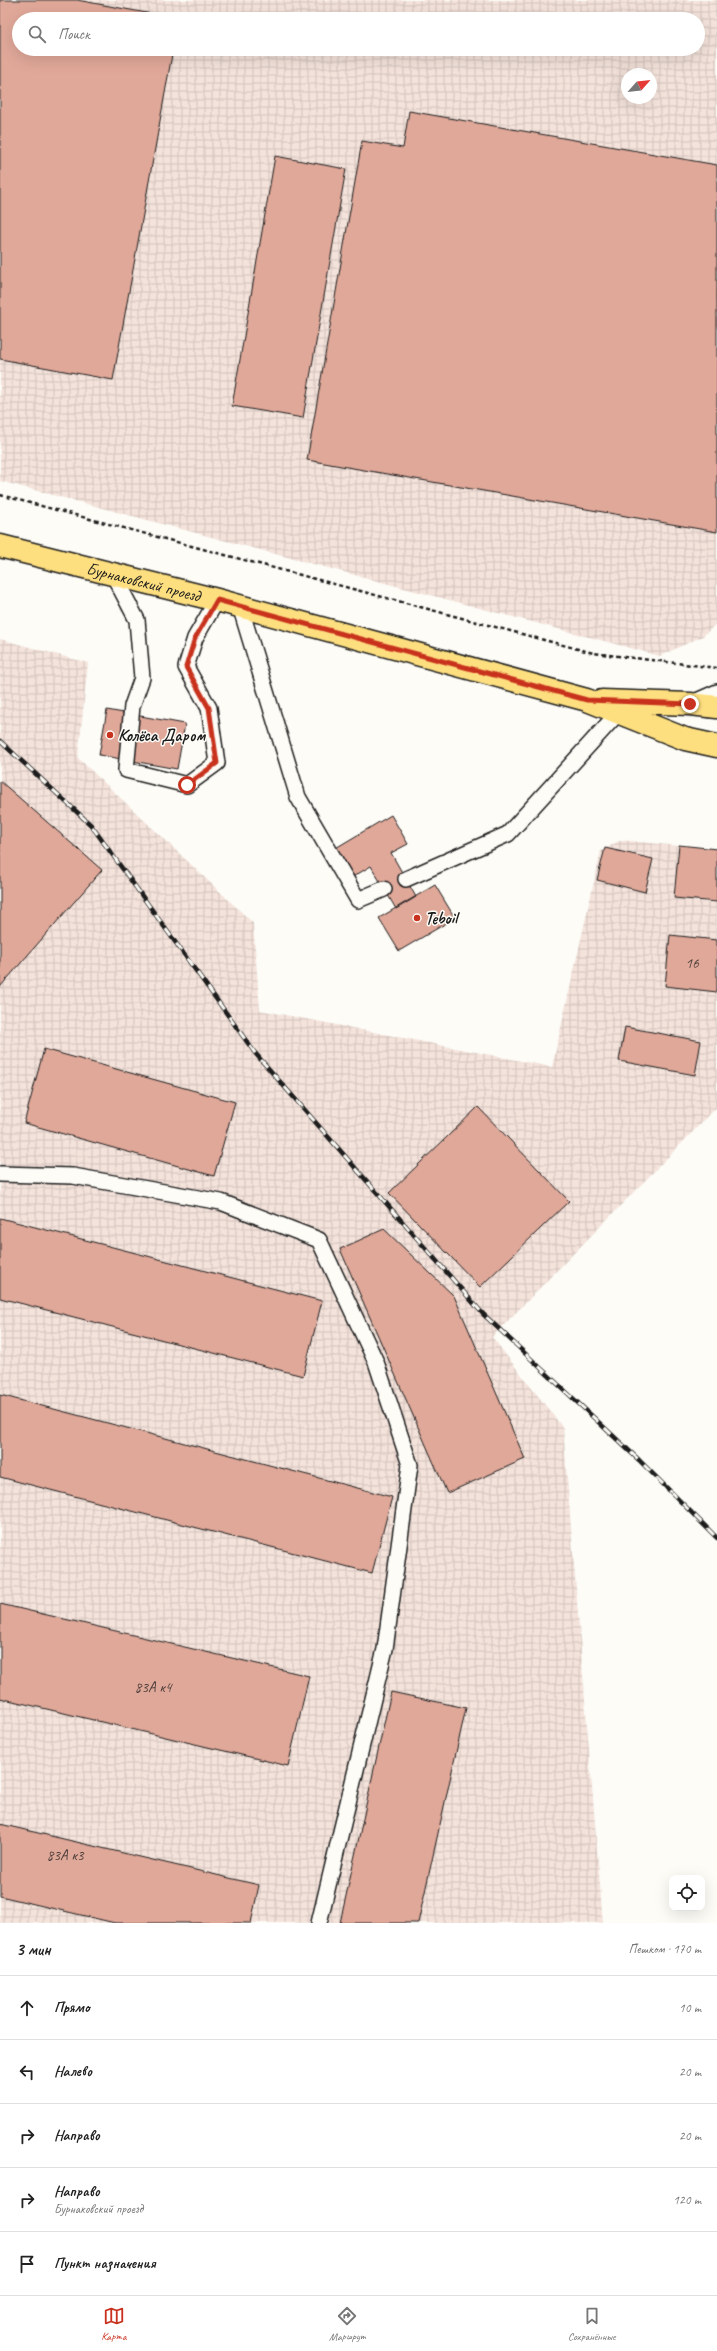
<!DOCTYPE html>
<html lang="ru">
<meta charset="utf-8">
<style>
body{margin:0;font-family:Caveat,sans-serif;background:#f6f6f6;color:#222}
.controls{position:absolute;right:12px;bottom:12px;display:grid;overflow:hidden;border-radius:8px;box-shadow:0 4px 16px #0002}
.controls button{width:36px;height:36px;display:grid;place-items:center;padding:0;border:0;border-bottom:1px solid #e0e0e0;background:#fff;color:#222;font:20px sans-serif}
.compass{position:absolute;left:621px;top:68px;width:36px;height:36px;border-radius:50%;background:#fff;box-shadow:0 4px 16px #0002;rotate:63deg}
.stop{position:absolute;width:12px;height:12px;margin:-9px;border:3px solid #c8321e;border-radius:50%;background:#fff}
.stop.end{background:#c8321e;border-color:#fff;box-shadow:0 1px 4px #0008}
.list{margin:0;padding:0;list-style:none}
h2{display:flex;justify-content:space-between;align-items:center;height:52px;margin:0;padding:0 16px;font-size:17px}
h2 small{font-size:13px;font-weight:400;color:#767676}
.list li{display:grid;grid-template-columns:26px 1fr auto;gap:12px;align-items:center;box-sizing:border-box;height:64px;padding:0 16px;border-top:1px solid #e0e0e0}
.list b{display:block;font-size:15px;white-space:nowrap}
.list p{margin:0;font-size:13px;white-space:nowrap;color:#767676}
.list em{font-size:13px;font-style:normal;color:#767676}
.icon{flex:none;width:22px;height:22px;fill:none;stroke:currentColor;stroke-width:2;stroke-linecap:round;stroke-linejoin:round}
.map{position:relative;flex:none;width:717px;height:1923px;overflow:hidden}
.search{position:absolute;background:#fff;box-shadow:0 4px 16px #0002;left:12px;right:12px;top:12px;height:44px;display:flex;align-items:center;gap:10px;box-sizing:border-box;padding:0 14px;border-radius:22px;color:#767676;font-size:15px}
.sheet{height:372px;background:#fff}
nav{display:flex;justify-content:space-around;align-items:center;box-sizing:border-box;height:56px;border-top:1px solid #e0e0e0;background:#fff;font-size:11px;color:#767676}
nav a{display:grid;justify-items:center;gap:2px}
nav .on{color:#c8321e}
.map>svg:first-child{display:block}
.industrial{fill:url(#industrial-grid);fill-rule:evenodd}
.building{fill:#e0a899;stroke:#1c1c1c}
.lines{fill:none;stroke-linecap:round;stroke-linejoin:round}
.lane-casing{stroke:#1c1c1c;stroke-width:18}
.primary-casing{stroke:#1c1c1c;stroke-width:25}
.path{stroke:#1c1c1c;stroke-width:2.5;stroke-dasharray:4 3;stroke-linecap:butt}
.lane{stroke:#fdfcf7;stroke-width:15}
.primary{stroke:#fedf80;stroke-width:22}
.rail-casing{stroke:#1c1c1c;stroke-width:4.5}
.rail{stroke:#fdfcf7;stroke-width:3;stroke-dasharray:9;stroke-linecap:butt}
.route{stroke:#c8321e;stroke-width:5}
.poi-dot{fill:#c8321e;stroke:#fdfcf7;stroke-width:1.5}
.labels{text-anchor:middle;dominant-baseline:central;stroke-width:3;stroke-linejoin:round;paint-order:stroke}
.number-label{font-size:15px;fill:#4d3f3b}
.street-label{font-size:17px;fill:#1c1c1c;stroke:#fdfcf7}
.poi-label{font-size:17px;font-weight:bold;fill:#1c1c1c;stroke:#fdfcf7;text-anchor:start}
</style>
<div class="map">
<svg width="717" height="1923" viewBox="0 0 717 1923">
<defs>
<pattern id="industrial-grid" width="8" height="8" patternUnits="userSpaceOnUse"><rect width="8" height="8" fill="#f4e3db"/><path d="M0 4h8M4 0v8" fill="none" stroke="#d1c2bb"/></pattern>
</defs>
<rect width="100%" height="100%" fill="#fdfcf7"/>
<filter id="ink" filterUnits="userSpaceOnUse"><feTurbulence type="fractalNoise" baseFrequency=".025" numOctaves="2"/><feDisplacementMap in="SourceGraphic" scale="8" xChannelSelector="R" yChannelSelector="G"/><feConvolveMatrix kernelMatrix="1 2 1 2 8 2 1 2 1" color-interpolation-filters="sRGB"/></filter>
<g filter="url(#ink)">
<path class="industrial" d="M 0,0 L 717,0 L 717,623 L 703,636 L 660,656 L 0,481 ZM 19,19 L 698,19 L 698,49 L 19,49 ZM 627,74 L 651,74 L 651,98 L 627,98 Z
M 0,639 L 88,663 L 78,758 L 253,923 L 260,1010 L 552,1067 L 601,851 L 621,840 L 717,850 L 717,1107 L 492,1337 L 563,1428 L 603,1923 L 0,1923 Z"/>
<path class="building" d="M 0,0 L 77,0 L 179,19 L 19,19 L 19,49 L 173,49 L 113,380 L 0,359 Z
M 409,111 L 717,165 L 717,532 L 307,460 L 362,141 L 403,148 Z
M 275,156 L 346,169 L 303,418 L 232,406 Z
M 107,710 L 185,724 L 177,769 L 99,755 Z
M 0,781 L 102,870 L 0,987 Z
M 391,815 L 408,844 L 391,853 L 416,897 L 396,909 L 371,866 L 351,878 L 334,849 Z
M 679,845 L 717,849 L 717,902 L 674,898 Z
M 605,848 L 653,859 L 645,892 L 597,880 Z
M 435,885 L 455,918 L 399,951 L 379,918 Z
M 670,935 L 717,940 L 717,992 L 665,986 Z
M 625,1027 L 701,1041 L 695,1075 L 619,1061 Z
M 44,1049 L 235,1102 L 214,1176 L 24,1123 Z
M 478,1107 L 569,1201 L 480,1287 L 389,1193 Z
M 0,1218 L 322,1301 L 303,1376 L 0,1298 Z
M 384,1229 L 454,1296 L 525,1459 L 447,1493 L 340,1249 Z
M 0,1395 L 392,1497 L 372,1573 L 0,1477 Z
M 0,1604 L 309,1676 L 288,1766 L 0,1698 Z
M 391,1692 L 466,1708 L 418,1923 L 340,1923 Z
M 0,1824 L 259,1885 L 251,1923 L 115,1923 L 0,1896 Z"/>
<g class="lines">
<g class="lane-casing">
<path id="lane" d="M 113,574 L 137,620 L 142,678 L 132,706 L 126,770 L 187,785 L 217,763 L 209,708 L 186,667 L 195,638 L 217,600
M 240,606 L 298,797 L 358,900 L 384,889
M 692,703 L 717,692
M 406,879 L 508,834 L 618,713
M 0,1174 L 73,1176 L 221,1202 L 319,1240 L 376,1362 L 410,1465 L 385,1649 L 319,1923"/>
</g>
<g class="primary-casing">
<g id="primary">
<path id="s1" d="M 0,546 L 217,600 L 587,700 L 685,739 L 717,746"/>
<path d="M 602,701 L 690,704 L 717,707"/>
</g>
</g>
<path class="path" d="M 0,495 L 593,653 L 717,668"/>
<use href="#lane" class="lane"/>
<use href="#primary" class="primary"/>
<g class="rail-casing">
<path id="rail" d="M 0,741 L 91,825 L 255,1053 L 483,1314 L 639,1460 L 717,1538"/>
</g>
<use href="#rail" class="rail"/>
</g>
</g>
<g class="lines" filter="url(#ink)">
<path class="route" d="M 187,785 L 217,763 L 209,708 L 186,667 L 195,638 L 217,600 L 587,700 L 690,704"/>
</g>
<g class="poi-dot">
<circle cx="110" cy="735" r="4"/>
<circle cx="417" cy="918" r="4"/>
</g>
<g class="labels">
<g class="number-label">
<text x="692" y="963">16</text>
<text x="153" y="1687">83А к4</text>
<text x="65" y="1855">83А к3</text>
</g>
<g class="street-label">
<text stroke="none"><textPath href="#s1" startOffset="148">Бурнаковский проезд</textPath></text>
</g>
<g class="poi-label">
<text x="118" y="735">Колёса Даром</text>
<text x="425" y="918">Teboil</text>
</g>
</g>
</svg>
<div class="controls">
<button><svg class="icon" aria-label="locate" viewBox="0 0 24 24"><circle cx="12" cy="12" r="6"/><path d="M12 2v4M12 18v4M2 12h4M18 12h4"/></svg></button>
</div>
<svg class="compass" viewBox="-18 -18 36 36"><path d="M0-13l5 13h-10z" fill="#e53935"/><path d="M0 13l5-13h-10z" fill="#767676"/></svg>
<div class="stop" style="left:187px;top:785px"></div>
<div class="stop end" style="left:690px;top:704px"></div>
<div class="search"><svg class="icon" aria-label="search" viewBox="0 0 24 24"><circle cx="10" cy="10" r="6"/><path d="M15 15l6 6"/></svg>Поиск</div>
</div>
<section class="sheet">
<h2>3 мин<small>Пешком · 170 m</small></h2>
<ul class="list">
<li><svg class="icon" aria-label="ahead" viewBox="0 0 24 24"><path d="M12 20V5M6 11l6-6 6 6"/></svg><div><b>Прямо</b></div><em>10 m</em></li>
<li><svg class="icon" aria-label="left" viewBox="0 0 24 24"><path d="M17 20v-9H6M10 6l-5 5 5 5"/></svg><div><b>Налево</b></div><em>20 m</em></li>
<li><svg class="icon" aria-label="right" viewBox="0 0 24 24"><path d="M7 20v-9h11M14 6l5 5-5 5"/></svg><div><b>Направо</b></div><em>20 m</em></li>
<li><svg class="icon" aria-label="right" viewBox="0 0 24 24"><path d="M7 20v-9h11M14 6l5 5-5 5"/></svg><div><b>Направо</b><p>Бурнаковский проезд</p></div><em>120 m</em></li>
<li><svg class="icon" aria-label="arrive" viewBox="0 0 24 24"><path d="M6 21V4h12l-3 4 3 4H6"/></svg><div><b>Пункт назначения</b></div></li>
</ul>
</section>
<nav>
<a class="on"><svg class="icon" aria-label="map" viewBox="0 0 24 24"><path d="M3 6l6-2 6 2 6-2v14l-6 2-6-2-6 2zM9 4v14M15 6v14"/></svg>Карта</a>
<a><svg class="icon" aria-label="directions" viewBox="0 0 24 24"><path d="M12 3l9 9-9 9-9-9zM9 14v-3h6M13 9l2 2-2 2"/></svg>Маршрут</a>
<a><svg class="icon" aria-label="saved" viewBox="0 0 24 24"><path d="M7 4h10v16l-5-4-5 4z"/></svg>Сохранённые</a>
</nav>
